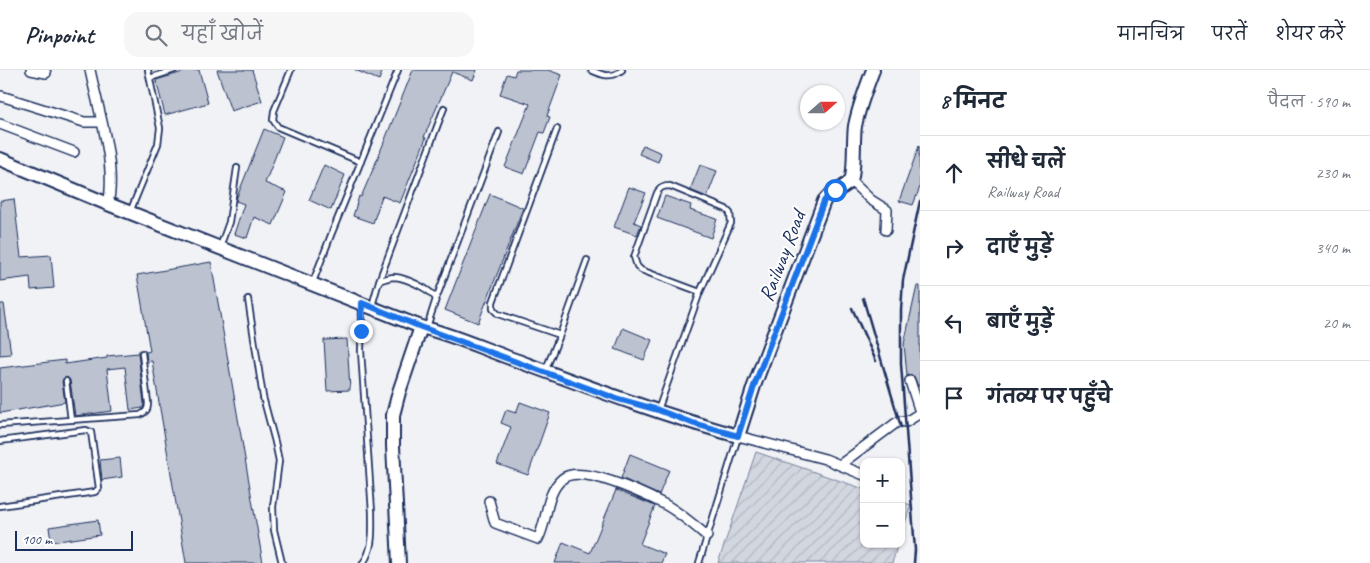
<!DOCTYPE html>
<html lang="hi">
<meta charset="utf-8">
<style>
body{margin:0;font-family:Caveat,"Playpen Sans Deva",sans-serif;background:#f6f6f7;color:#1f2937}
.controls{position:absolute;right:15px;bottom:15px;display:grid;overflow:hidden;border-radius:10px;box-shadow:0 1px 4px #0004}
.controls button{width:45px;height:45px;display:grid;place-items:center;padding:0;border:0;border-bottom:1px solid #e0e1e3;background:#fff;color:#1f2937;font:25px sans-serif}
.compass{position:absolute;left:800px;top:15px;width:45px;height:45px;border-radius:50%;background:#fff;box-shadow:0 1px 4px #0004;rotate:69deg}
.scale{position:absolute;left:15px;bottom:12px;width:118px;box-sizing:border-box;padding-left:5px;border:2px solid #1b2f5e;border-top:0;font-size:14px;line-height:18px;white-space:nowrap;color:#1b2f5e;-webkit-text-stroke:4px #fff;paint-order:stroke}
.stop{position:absolute;width:15px;height:15px;margin:-11px;border:4px solid #1a73e8;border-radius:50%;background:#fff}
.stop.end{background:#1a73e8;border-color:#fff;box-shadow:0 1px 5px #0008}
.list{margin:0;padding:0;list-style:none}
h2{display:flex;justify-content:space-between;align-items:center;height:65px;margin:0;padding:0 20px;font-size:21px}
h2 small{font-size:16px;font-weight:400;color:#747a83}
.list li{display:grid;grid-template-columns:32px 1fr auto;gap:15px;align-items:center;box-sizing:border-box;height:75px;padding:0 20px;border-top:1px solid #e0e1e3}
.list b{display:block;font-size:19px;white-space:nowrap}
.list p{margin:0;font-size:16px;white-space:nowrap;color:#747a83}
.list em{font-size:16px;font-style:normal;color:#747a83}
.icon{flex:none;width:28px;height:28px;fill:none;stroke:currentColor;stroke-width:2;stroke-linecap:round;stroke-linejoin:round}
.map{position:relative;flex:none;width:920px;height:493px;overflow:hidden}
header{display:flex;align-items:center;gap:30px;box-sizing:border-box;height:70px;padding:0 25px;background:#fff;border-bottom:1px solid #e0e1e3}
header strong{font-size:24px}
nav{display:flex;gap:28px;margin-inline-start:auto;font-size:18px}
.search{width:350px;height:45px;background:#f6f6f7;display:flex;align-items:center;gap:12px;box-sizing:border-box;padding:0 18px;border-radius:15px;color:#747a83;font-size:19px}
main{display:flex}
aside{flex:1;background:#fff}
.map>svg:first-child{display:block}
.garden{fill:url(#garden-furrows);stroke:#76829e}
.building{fill:#bcc2d0;stroke:#1b2f5e}
.lines{fill:none;stroke-linecap:round;stroke-linejoin:round}
.lane-casing{stroke:#1b2f5e;stroke-width:8}
.street-casing{stroke:#1b2f5e;stroke-width:12}
.secondary-casing{stroke:#1b2f5e;stroke-width:16}
.lane{stroke:#fff;stroke-width:4.5}
.street{stroke:#fff;stroke-width:9}
.secondary{stroke:#fff;stroke-width:12}
.rail{stroke:#1b2f5e;stroke-width:2.5}
.route{stroke:#1a73e8;stroke-width:6}
.labels{text-anchor:middle;dominant-baseline:central;stroke-width:4;stroke-linejoin:round;paint-order:stroke}
.street-label{font-size:21px;fill:#1b2f5e;stroke:#fff}
</style>
<header>
<strong>Pinpoint</strong>
<div class="search"><svg class="icon" aria-label="search" viewBox="0 0 24 24"><circle cx="10" cy="10" r="6"/><path d="M15 15l6 6"/></svg>यहाँ खोजें</div>
<nav><a>मानचित्र</a><a>परतें</a><a>शेयर करें</a></nav>
</header>
<main>
<div class="map">
<svg width="920" height="493" viewBox="0 0 920 493">
<defs>
<pattern id="garden-furrows" width="10" height="10" patternUnits="userSpaceOnUse" patternTransform="scale(1.25)"><rect width="10" height="10" fill="#d2d6df"/><path d="M-1 1l2-2M0 10L10 0M9 11l2-2" fill="none" stroke="#b4b8c2"/></pattern>
</defs>
<rect width="100%" height="100%" fill="#f1f2f5"/>
<filter id="ink" filterUnits="userSpaceOnUse"><feTurbulence type="fractalNoise" baseFrequency=".02" numOctaves="2"/><feDisplacementMap in="SourceGraphic" scale="10" xChannelSelector="R" yChannelSelector="G"/><feConvolveMatrix kernelMatrix="1 2 1 2 8 2 1 2 1" color-interpolation-filters="sRGB"/></filter>
<g filter="url(#ink)">
<path class="garden" d="M 756,382 L 864,419 L 864,474 L 898,474 L 892,493 L 718,493 Z
M 901,432 L 911,435 L 901,465 Z"/>
<path class="building" d="M 190,0 L 199,0 L 208,33 L 165,45 L 156,10 Z
M 217,0 L 252,0 L 262,31 L 231,41 Z
M 355,0 L 383,0 L 379,10 Z
M 413,0 L 477,0 L 473,10 L 452,2 L 424,67 L 426,68 L 400,133 L 382,126 L 373,153 L 353,146 L 359,126 L 361,127 L 374,97 Z
M 516,0 L 548,0 L 562,5 L 547,46 L 550,47 L 544,63 L 540,62 L 524,104 L 505,97 L 530,34 L 500,24 L 507,4 L 514,6 Z
M 264,59 L 283,67 L 265,113 L 287,122 L 273,155 L 254,147 L 247,168 L 234,164 L 244,134 L 236,131 L 237,127 Z
M 643,75 L 661,83 L 658,92 L 639,84 Z
M 919,76 L 920,117 L 913,135 L 899,131 Z
M 324,95 L 345,105 L 331,140 L 309,130 Z
M 700,95 L 717,101 L 707,127 L 690,120 Z
M 629,117 L 646,123 L 634,152 L 641,155 L 637,165 L 614,157 Z
M 490,124 L 523,138 L 478,253 L 445,240 Z
M 665,126 L 691,135 L 690,140 L 717,149 L 711,168 L 657,148 Z
M 14,129 L 21,187 L 51,185 L 54,218 L 31,220 L 30,207 L 0,211 L 0,131 Z
M 211,192 L 263,493 L 186,493 L 152,291 L 147,292 L 146,282 L 150,281 L 137,205 Z
M 917,216 L 920,216 L 920,316 L 918,316 L 914,306 L 907,306 L 904,274 Z
M 0,234 L 4,234 L 11,284 L 0,285 Z
M 623,258 L 652,270 L 644,290 L 615,279 Z
M 347,269 L 350,320 L 327,321 L 324,270 Z
M 138,283 L 144,333 L 143,338 L 130,340 L 125,297 L 107,299 L 112,341 L 75,346 L 70,310 L 66,307 L 62,311 L 65,332 L 0,343 L 0,298 L 65,290 L 65,294 L 107,288 L 107,286 Z
M 520,332 L 550,343 L 528,405 L 497,394 L 511,357 L 501,353 L 506,340 L 516,343 Z
M 630,384 L 669,400 L 659,425 L 621,408 Z
M 120,388 L 122,407 L 102,410 L 100,390 Z
M 616,420 L 655,436 L 640,474 L 665,484 L 661,493 L 555,493 L 563,472 L 590,483 Z
M 98,450 L 100,465 L 51,472 L 49,457 Z"/>
<g class="lines">
<g class="lane-casing">
<path id="lane" d="M 291,0 L 274,41 L 273,50 L 278,57 L 361,92
M 591,0 C 602,5 611,9 622,0
M 150,8 L 174,0
M 557,59 L 493,232 L 493,239 L 498,244 L 560,265
M 130,142 L 158,74 L 160,58 L 148,0
M 220,177 L 229,152 L 237,98
M 379,211 L 444,38
M 313,212 L 331,165 L 398,0
M 248,229 L 263,327 L 275,372 L 279,391 L 273,437 L 274,460 L 282,493
M 436,229 L 499,62
M 372,236 L 379,211 C 384,209 389,207 395,207 C 406,208 431,219 436,229 L 427,257
M 362,237 L 361,281 L 372,442 C 372,460 374,478 363,493
M 545,301 L 560,265 L 587,190
M 66,311 L 71,350
M 658,340 L 700,222 L 731,153 L 730,143 L 726,139 L 670,116 C 664,116 660,117 657,123 L 634,187 L 637,196 L 641,200 L 700,222
M 0,355 L 140,345 C 146,342 148,340 148,333 L 142,283
M 0,371 L 86,360 L 91,362 L 99,418 L 95,422 L 0,436
M 699,493 L 738,367"/>
</g>
<g class="street-casing">
<path id="street" d="M 31,0 L 46,3
M 90,0 C 98,39 117,96 108,134
M 1,26 L 84,52 L 101,52
M 0,54 L 74,82
M 850,110 L 871,130 L 887,140 L 886,160
M 910,311 L 920,342
M 738,366 L 825,389 L 864,405
M 841,394 L 896,353 L 900,351 L 906,352 L 920,343
M 489,431 L 495,453 L 538,469 C 548,450 545,424 562,409 C 580,393 644,424 664,434 C 679,442 694,455 707,466"/>
</g>
<g class="secondary-casing">
<path id="secondary" d="M 0,89 L 108,134 L 421,257 L 399,322 L 393,345 L 393,376 L 399,493
M 421,257 C 454,265 486,280 518,291 C 591,318 663,345 738,366 L 754,316 L 824,131 C 832,120 845,119 851,110 C 855,102 853,68 855,56 C 859,36 866,18 873,0"/>
</g>
<use href="#lane" class="lane"/>
<use href="#street" class="street"/>
<use href="#secondary" class="secondary"/>
<path class="rail" d="M 863,228 L 901,357
M 852,238 L 876,291
M 914,493 L 915,480 L 901,294 L 901,240 L 903,210 L 920,131"/>
</g>
</g>
<g class="lines" filter="url(#ink)">
<path class="route" d="M 361,261 L 362,233 L 421,257 L 615,328 L 658,340 L 692,353 L 738,366 L 754,316 L 824,131 L 828,126 L 835,120"/>
</g>
<g class="labels">
<g class="street-label">
<text transform="translate(782 186) rotate(-69)">Railway Road</text>
</g>
</g>
</svg>
<div class="controls">
<button>+</button>
<button>−</button>
</div>
<svg class="compass" viewBox="-18 -18 36 36"><path d="M0-13l5 13h-10z" fill="#e53935"/><path d="M0 13l5-13h-10z" fill="#747a83"/></svg>
<div class="scale">100 m</div>
<div class="stop" style="left:835px;top:120px"></div>
<div class="stop end" style="left:361px;top:261px"></div>
</div>
<aside>
<h2>8 मिनट<small>पैदल · 590 m</small></h2>
<ul class="list">
<li><svg class="icon" aria-label="ahead" viewBox="0 0 24 24"><path d="M12 20V5M6 11l6-6 6 6"/></svg><div><b>सीधे चलें</b><p>Railway Road</p></div><em>230 m</em></li>
<li><svg class="icon" aria-label="right" viewBox="0 0 24 24"><path d="M7 20v-9h11M14 6l5 5-5 5"/></svg><div><b>दाएँ मुड़ें</b></div><em>340 m</em></li>
<li><svg class="icon" aria-label="left" viewBox="0 0 24 24"><path d="M17 20v-9H6M10 6l-5 5 5 5"/></svg><div><b>बाएँ मुड़ें</b></div><em>20 m</em></li>
<li><svg class="icon" aria-label="arrive" viewBox="0 0 24 24"><path d="M6 21V4h12l-3 4 3 4H6"/></svg><div><b>गंतव्य पर पहुँचे</b></div></li>
</ul>
</aside>
</main>
